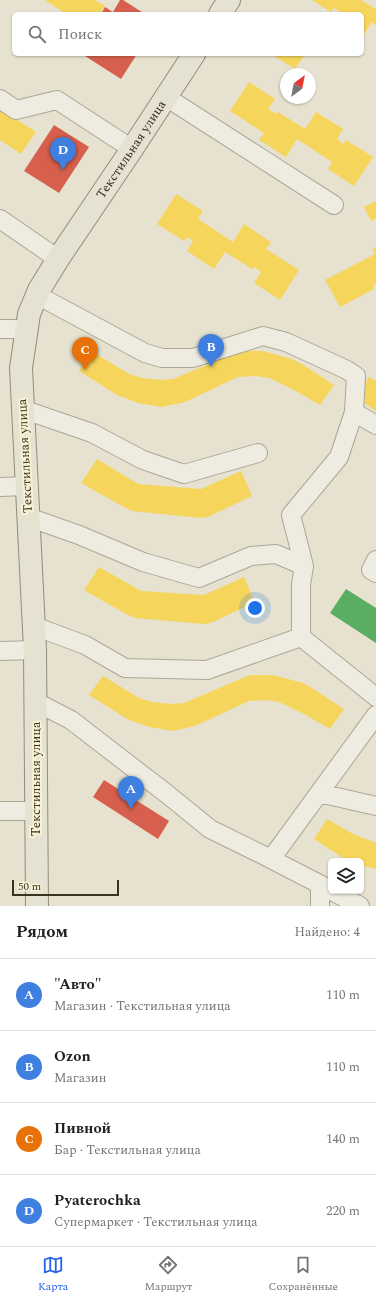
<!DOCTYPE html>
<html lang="ru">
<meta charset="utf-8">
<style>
body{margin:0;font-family:Spectral,serif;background:#f6f6f6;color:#202124}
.controls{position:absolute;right:12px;bottom:12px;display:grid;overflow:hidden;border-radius:6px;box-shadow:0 1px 3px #0004}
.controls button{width:36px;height:36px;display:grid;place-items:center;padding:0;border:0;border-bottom:1px solid #e0e0e0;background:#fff;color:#202124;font:20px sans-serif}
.compass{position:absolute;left:280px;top:68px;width:36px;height:36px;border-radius:50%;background:#fff;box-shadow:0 1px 3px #0004;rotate:32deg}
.scale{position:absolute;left:12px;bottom:10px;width:107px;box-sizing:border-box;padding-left:4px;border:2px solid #3c301f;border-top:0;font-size:11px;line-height:14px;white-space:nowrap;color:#3c301f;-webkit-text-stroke:3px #f7f1d5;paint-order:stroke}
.you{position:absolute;left:255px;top:608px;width:14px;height:14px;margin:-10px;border:3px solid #fff;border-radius:50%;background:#1a73e8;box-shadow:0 0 0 6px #1a73e833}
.badge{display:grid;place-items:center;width:26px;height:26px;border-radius:50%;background:#2563eb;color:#fff;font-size:13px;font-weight:700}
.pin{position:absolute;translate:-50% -33px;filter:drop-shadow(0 1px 2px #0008)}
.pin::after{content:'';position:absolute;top:21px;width:14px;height:12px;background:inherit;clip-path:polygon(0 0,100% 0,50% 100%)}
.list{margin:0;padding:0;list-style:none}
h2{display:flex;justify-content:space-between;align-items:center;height:52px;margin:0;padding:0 16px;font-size:17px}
h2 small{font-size:13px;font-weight:400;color:#757577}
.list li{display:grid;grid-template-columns:26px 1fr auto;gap:12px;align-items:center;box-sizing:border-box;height:72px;padding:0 16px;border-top:1px solid #e0e0e0}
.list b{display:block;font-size:15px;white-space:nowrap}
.list p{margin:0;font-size:13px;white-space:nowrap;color:#757577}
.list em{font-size:13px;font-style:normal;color:#757577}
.icon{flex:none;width:22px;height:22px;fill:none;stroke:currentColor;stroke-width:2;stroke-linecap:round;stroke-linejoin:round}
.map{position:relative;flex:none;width:376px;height:906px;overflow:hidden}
.search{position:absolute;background:#fff;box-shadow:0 1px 3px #0004;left:12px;right:12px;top:12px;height:44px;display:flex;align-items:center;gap:10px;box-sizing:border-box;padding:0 14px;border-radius:6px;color:#757577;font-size:15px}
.sheet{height:340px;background:#fff}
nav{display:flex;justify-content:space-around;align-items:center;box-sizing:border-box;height:56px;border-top:1px solid #e0e0e0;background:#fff;font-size:11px;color:#757577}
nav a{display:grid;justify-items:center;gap:2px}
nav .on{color:#2563eb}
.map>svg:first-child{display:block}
.homes{fill:#f6d55c}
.shops{fill:#d6604d}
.public{fill:#5aae61}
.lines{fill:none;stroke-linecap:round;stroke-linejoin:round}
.minor-casing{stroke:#aca697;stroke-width:20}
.major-casing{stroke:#918c7f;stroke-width:24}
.minor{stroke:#eeebe1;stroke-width:18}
.major{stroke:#e6e2d2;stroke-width:22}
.labels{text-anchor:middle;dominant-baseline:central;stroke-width:4;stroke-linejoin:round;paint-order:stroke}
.street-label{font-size:13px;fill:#3c301f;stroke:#f7f1d5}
</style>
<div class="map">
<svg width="376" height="906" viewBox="0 0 376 906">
<rect width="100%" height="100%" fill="#e6e2cf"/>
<path class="homes" d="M 45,0 L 95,0 L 105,6 L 99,14 L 66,14 Z
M 312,0 L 361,0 L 376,9 L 376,25 L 372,22 L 362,38 L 362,14 L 339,14 L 340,12 L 334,8 L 331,12 Z
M 271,54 L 305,54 L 295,69 Z
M 249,82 L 275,99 L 268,109 L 276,114 L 278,112 L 305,129 L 316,112 L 343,129 L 337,139 L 343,144 L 346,140 L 373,157 L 354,186 L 328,169 L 332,162 L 297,139 L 286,157 L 259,140 L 264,133 L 230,111 Z
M 0,109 L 36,132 L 21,154 L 0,140 Z
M 176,194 L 203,211 L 198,219 L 233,242 L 244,224 L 271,242 L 266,249 L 299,270 L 280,300 L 254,283 L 261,272 L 254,267 L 252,269 L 225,252 L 214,269 L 187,251 L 193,241 L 187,237 L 184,241 L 157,224 Z
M 376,201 L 376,218 L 371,221 L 364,207 Z
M 376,247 L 376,284 L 373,286 L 374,289 L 340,307 L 325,280 L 375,254 L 372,249 Z
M 240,351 L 263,351 L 292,359 L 302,364 L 334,385 L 320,405 L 294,390 L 269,378 L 256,376 L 238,377 L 185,402 L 162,407 L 138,403 L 117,395 L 79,371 L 93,352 L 129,374 L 142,378 L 162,380 L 173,379 Z
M 369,377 L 376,381 L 376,411 L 356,397 Z
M 97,459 L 138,484 L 201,489 L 241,471 L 252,496 L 208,517 L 200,518 L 132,511 L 122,506 L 81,483 Z
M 99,567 L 141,591 L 204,595 L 244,577 L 255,602 L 211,623 L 203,624 L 135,618 L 124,613 L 84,590 Z
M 250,675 L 273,675 L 303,683 L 312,688 L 344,709 L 330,729 L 304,714 L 279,702 L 266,700 L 249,701 L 195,726 L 173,731 L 149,727 L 127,719 L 89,695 L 103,676 L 139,698 L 152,702 L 172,704 L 184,703 Z
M 327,819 L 353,834 L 376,843 L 376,869 L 361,865 L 361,861 L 349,861 L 346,860 L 314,839 Z"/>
<path class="shops" d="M 120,0 L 123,0 L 145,14 L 101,14 L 105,7 L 113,12 Z
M 86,54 L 137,54 L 121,79 L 85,56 Z
M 54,125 L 89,147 L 59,193 L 24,171 Z
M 104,780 L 169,821 L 158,839 L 93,797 Z"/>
<path class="public" d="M 346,589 L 376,608 L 376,643 L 330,613 Z"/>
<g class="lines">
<g class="minor-casing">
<path id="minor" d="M 166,97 L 334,205
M 0,99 L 16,110 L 57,100 L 132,149
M 0,219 L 58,259
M 37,295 L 145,353 L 162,358 L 193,358 L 263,336 L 286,342 L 347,370 L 356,376 L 354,412 L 339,457 L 291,515 L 304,566 L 301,585 L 301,637 L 376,697
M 0,329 L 27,329
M 22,409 L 92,433 L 143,460 L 184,474 L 258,453
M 354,412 L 376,425
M 0,487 L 27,486
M 28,517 L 79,535 L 143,562 L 199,578 L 251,556 L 276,554 L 304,566
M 376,560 L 371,570 L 376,573
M 34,626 L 85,645 L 125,668 L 207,670 L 301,637
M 0,651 L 35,650
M 36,702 L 71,720 L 167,794 L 210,829 L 263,855 L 331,890
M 319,793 L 376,806
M 0,811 L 35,811
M 271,859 L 376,715
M 332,891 L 360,906
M 320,906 L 320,885"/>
</g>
<g class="major-casing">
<g id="major">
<path d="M 220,14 L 229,0"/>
<path id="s1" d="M 37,906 L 35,650 L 21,368 L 29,314 L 39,290 L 58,259 L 132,149 L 194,54"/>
</g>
</g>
<use href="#minor" class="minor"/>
<use href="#major" class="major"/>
</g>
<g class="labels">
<g class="street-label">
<text stroke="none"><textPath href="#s1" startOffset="787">Текстильная улица</textPath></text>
<text transform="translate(25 456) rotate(-93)">Текстильная улица</text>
<text transform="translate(36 779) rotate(-90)">Текстильная улица</text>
</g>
</g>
</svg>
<div class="controls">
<button><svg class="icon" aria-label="layers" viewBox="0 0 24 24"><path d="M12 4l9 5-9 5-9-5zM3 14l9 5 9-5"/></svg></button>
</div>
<svg class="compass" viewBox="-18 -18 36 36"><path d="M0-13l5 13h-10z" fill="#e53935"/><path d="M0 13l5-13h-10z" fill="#757577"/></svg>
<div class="scale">50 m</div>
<div class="you"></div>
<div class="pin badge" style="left:131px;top:809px;background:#3f7fe0">A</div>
<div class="pin badge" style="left:211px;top:367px;background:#3f7fe0">B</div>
<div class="pin badge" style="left:85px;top:370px;background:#e8710a">C</div>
<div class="pin badge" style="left:63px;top:170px;background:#3f7fe0">D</div>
<div class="search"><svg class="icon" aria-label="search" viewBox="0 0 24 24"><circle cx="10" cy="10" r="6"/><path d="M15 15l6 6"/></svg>Поиск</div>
</div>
<section class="sheet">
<h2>Рядом<small>Найдено: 4</small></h2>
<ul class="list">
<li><span class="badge" style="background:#3f7fe0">A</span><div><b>&quot;Авто&quot;</b><p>Магазин · Текстильная улица</p></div><em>110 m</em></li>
<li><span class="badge" style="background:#3f7fe0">B</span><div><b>Ozon</b><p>Магазин</p></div><em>110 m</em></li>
<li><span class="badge" style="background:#e8710a">C</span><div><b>Пивной</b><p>Бар · Текстильная улица</p></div><em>140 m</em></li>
<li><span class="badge" style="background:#3f7fe0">D</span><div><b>Pyaterochka</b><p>Супермаркет · Текстильная улица</p></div><em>220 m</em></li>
</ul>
</section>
<nav>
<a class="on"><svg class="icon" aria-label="map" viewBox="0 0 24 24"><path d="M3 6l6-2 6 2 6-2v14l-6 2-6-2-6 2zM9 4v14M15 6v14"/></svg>Карта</a>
<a><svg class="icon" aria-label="directions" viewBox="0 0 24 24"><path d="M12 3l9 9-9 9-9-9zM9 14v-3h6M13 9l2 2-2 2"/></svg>Маршрут</a>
<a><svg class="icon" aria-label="saved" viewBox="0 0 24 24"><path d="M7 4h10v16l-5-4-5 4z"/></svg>Сохранённые</a>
</nav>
